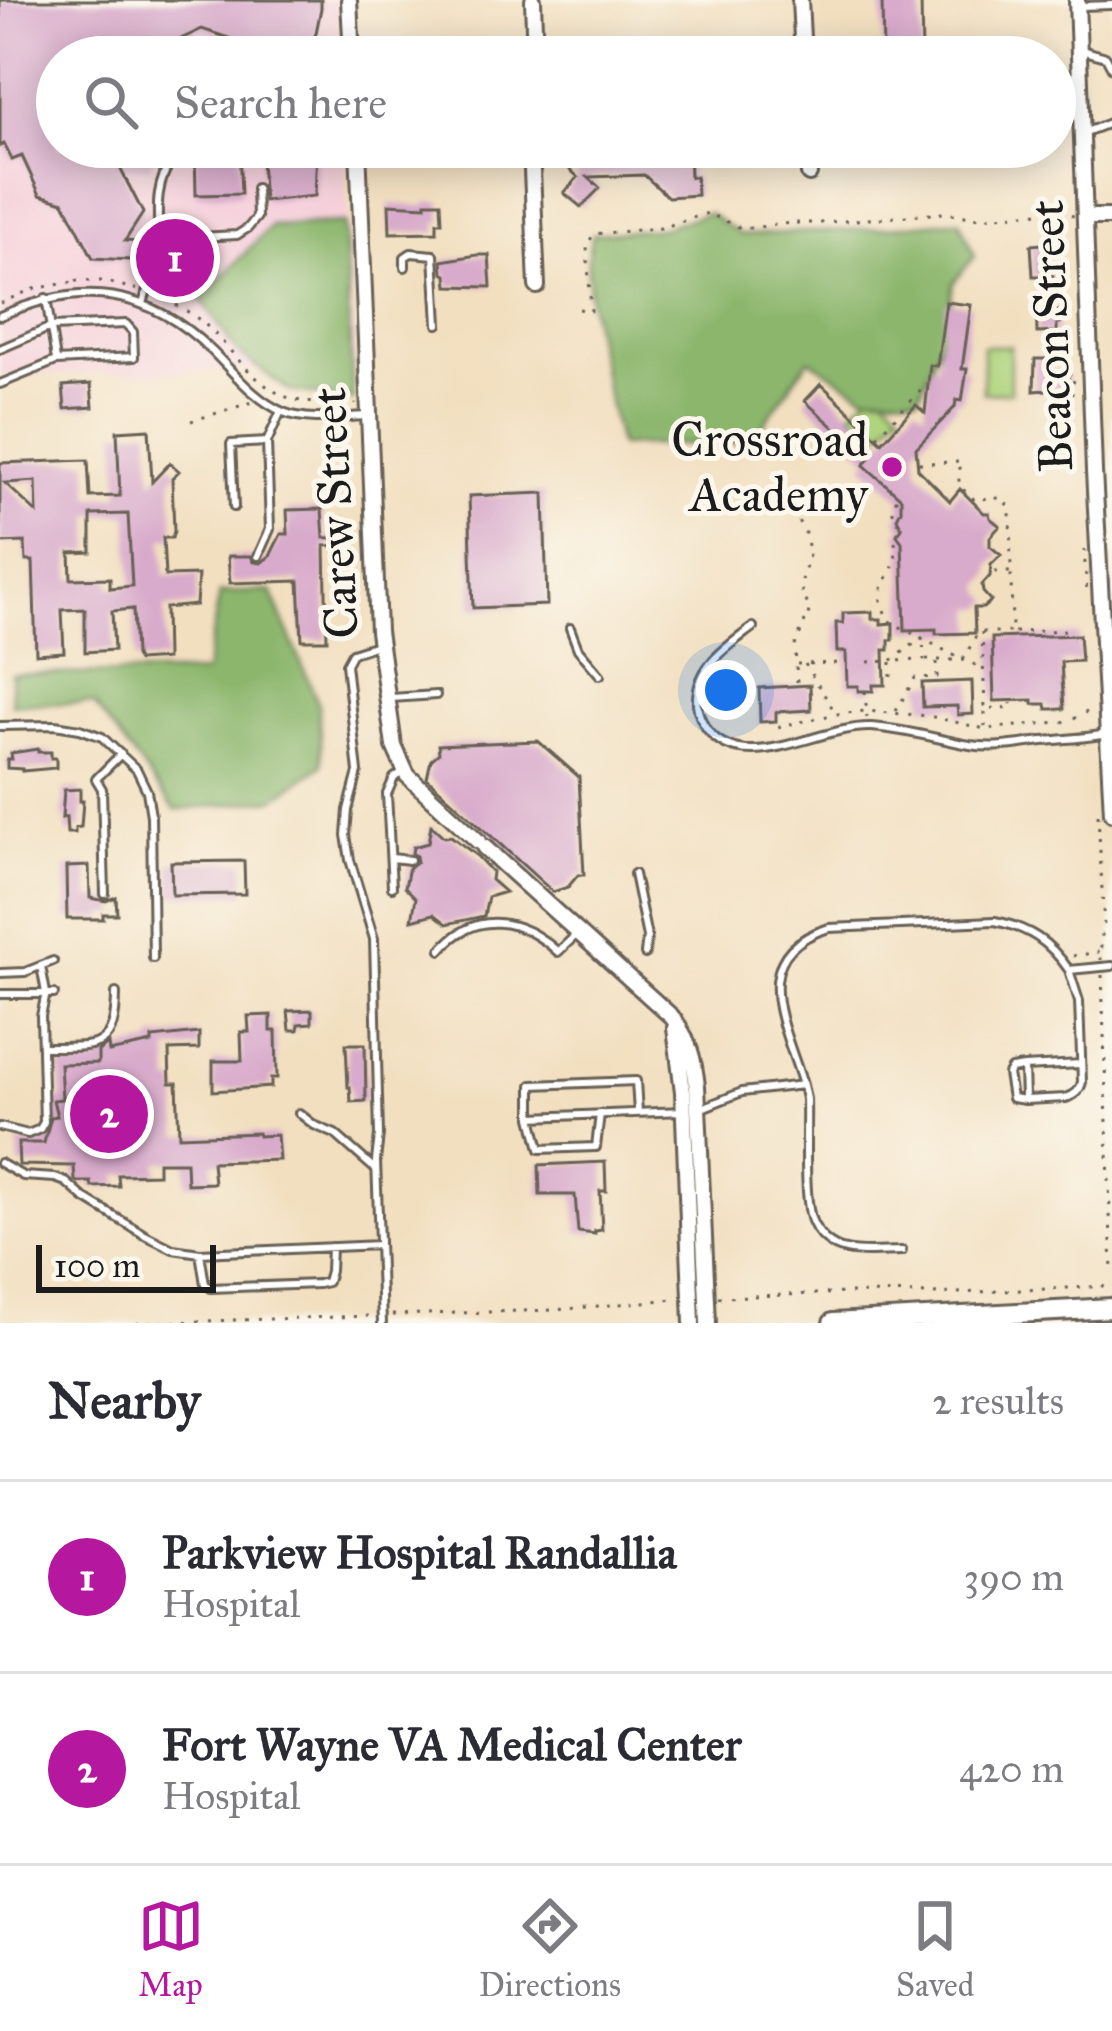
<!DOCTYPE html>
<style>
body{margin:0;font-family:"IM FELL Great Primer",serif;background:#f7f7f7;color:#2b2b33}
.scale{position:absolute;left:36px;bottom:30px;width:180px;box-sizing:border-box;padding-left:12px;border:6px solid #1c1c1c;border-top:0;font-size:33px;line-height:42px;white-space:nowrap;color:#1c1c1c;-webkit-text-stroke:9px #fbf7ec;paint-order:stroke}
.you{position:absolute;left:726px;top:690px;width:42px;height:42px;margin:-30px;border:9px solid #fff;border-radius:50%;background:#1a73e8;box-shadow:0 0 0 18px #1a73e833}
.badge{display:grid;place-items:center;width:78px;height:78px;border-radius:50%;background:#b5179e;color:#fff;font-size:39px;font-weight:700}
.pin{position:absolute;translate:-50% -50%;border:6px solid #fff;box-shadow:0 3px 12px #0006}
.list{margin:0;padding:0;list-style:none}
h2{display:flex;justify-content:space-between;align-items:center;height:156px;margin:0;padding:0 48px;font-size:51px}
h2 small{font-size:39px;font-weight:400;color:#7c7c81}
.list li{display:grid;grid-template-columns:78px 1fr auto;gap:36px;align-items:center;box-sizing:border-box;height:192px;padding:0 48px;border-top:3px solid #e1e1e2}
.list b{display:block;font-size:45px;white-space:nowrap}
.list p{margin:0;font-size:39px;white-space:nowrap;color:#7c7c81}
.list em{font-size:39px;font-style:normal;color:#7c7c81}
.icon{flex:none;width:66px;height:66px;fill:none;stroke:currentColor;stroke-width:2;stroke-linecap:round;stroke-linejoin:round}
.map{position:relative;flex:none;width:1112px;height:1323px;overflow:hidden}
.search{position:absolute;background:#fff;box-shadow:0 6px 30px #0003;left:36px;right:36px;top:36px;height:132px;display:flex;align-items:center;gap:30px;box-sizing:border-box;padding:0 42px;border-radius:66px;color:#7c7c81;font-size:45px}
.sheet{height:540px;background:#fff}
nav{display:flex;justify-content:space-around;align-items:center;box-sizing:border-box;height:168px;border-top:3px solid #e1e1e2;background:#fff;font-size:33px;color:#7c7c81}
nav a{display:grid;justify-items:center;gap:6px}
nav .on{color:#b5179e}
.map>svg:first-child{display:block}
.built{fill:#f5cfda}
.green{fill:#afd47d;stroke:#66784c;stroke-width:3}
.forest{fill:#8bb66c;stroke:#546944;stroke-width:3}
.building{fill:#d8aacb;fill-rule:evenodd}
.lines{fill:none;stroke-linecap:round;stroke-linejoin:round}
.service-casing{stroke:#676055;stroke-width:12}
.minor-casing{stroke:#676055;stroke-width:20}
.secondary-casing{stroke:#676055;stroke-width:24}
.path{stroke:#676055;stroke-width:3;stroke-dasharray:3 9;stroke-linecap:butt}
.service{stroke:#fff;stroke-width:6}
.minor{stroke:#fff;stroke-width:14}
.secondary{stroke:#fff;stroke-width:18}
.poi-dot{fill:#b5179e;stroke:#fbf7ec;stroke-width:4.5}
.labels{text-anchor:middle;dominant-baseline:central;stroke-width:10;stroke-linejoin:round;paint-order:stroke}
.street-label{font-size:48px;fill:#1c1c1c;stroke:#fbf7ec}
.poi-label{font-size:48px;fill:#1c1c1c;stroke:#fbf7ec;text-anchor:end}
</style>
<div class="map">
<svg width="1112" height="1323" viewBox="0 0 1112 1323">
<rect width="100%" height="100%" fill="#fbf7ec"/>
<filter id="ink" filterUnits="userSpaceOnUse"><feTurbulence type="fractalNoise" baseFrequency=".00833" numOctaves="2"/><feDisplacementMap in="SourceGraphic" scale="24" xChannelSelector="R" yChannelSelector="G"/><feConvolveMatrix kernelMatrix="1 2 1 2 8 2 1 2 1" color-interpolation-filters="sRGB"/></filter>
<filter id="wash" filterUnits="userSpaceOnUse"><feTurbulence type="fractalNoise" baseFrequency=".004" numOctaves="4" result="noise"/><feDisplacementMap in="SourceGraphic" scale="48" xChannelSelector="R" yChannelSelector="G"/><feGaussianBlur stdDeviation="2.7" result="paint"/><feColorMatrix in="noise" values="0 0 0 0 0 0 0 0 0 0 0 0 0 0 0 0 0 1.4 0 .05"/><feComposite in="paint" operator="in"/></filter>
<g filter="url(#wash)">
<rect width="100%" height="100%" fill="#f2dfc0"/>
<path class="built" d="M 0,0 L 337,0 L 340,57 L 57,57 L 57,147 L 344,147 L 355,369 L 0,375 Z"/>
<path class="green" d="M 983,346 L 1010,346 L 1010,392 L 983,393 Z
M 877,387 L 901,411 L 877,436 L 851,412 Z"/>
<path class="forest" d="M 708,213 L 741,235 L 868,229 L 959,220 L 975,256 L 953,283 L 947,324 L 919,396 L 863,394 L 809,359 L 751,442 L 619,446 C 609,397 575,277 593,234 L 661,228 Z
M 344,223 L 353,400 L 289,391 L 236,351 L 201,299 L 271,226 Z
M 271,591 L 318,703 L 322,765 L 274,799 L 175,810 L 93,703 L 12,704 L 11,674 L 205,673 L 220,593 Z"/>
<g id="blocks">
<path class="building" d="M 0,0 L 321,0 L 321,8 L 316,33 L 307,57 L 285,57 L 202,29 L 164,47 L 169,57 L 57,57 L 57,147 L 161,147 L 148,167 L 119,166 L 143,213 L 125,241 L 140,242 L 130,260 L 93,258 L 64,202 L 40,195 L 22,156 L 12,160 L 4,144 L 0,146 Z
M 882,0 L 921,0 L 922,57 L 883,57 Z
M 195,147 L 239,147 L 241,194 L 196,195 Z
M 260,147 L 317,147 L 315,196 L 264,201 Z
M 563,147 L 689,147 L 690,177 L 696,177 L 697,195 L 668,197 L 644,175 L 588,177 L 600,188 L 581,207 L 564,193 L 578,177 L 563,163 Z
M 846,147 L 902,147 L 903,155 L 853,161 L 852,157 L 847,157 Z
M 426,202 L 441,202 L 442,222 L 437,222 L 437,232 L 390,233 L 389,204 L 426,206 Z
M 1054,243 L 1054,256 L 1048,256 L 1049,276 L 1033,276 L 1031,245 Z
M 477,255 L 489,255 L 491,287 L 448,286 L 447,275 L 443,273 L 442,261 Z
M 1036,298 L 1052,298 L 1052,318 L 1057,318 L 1057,332 L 1037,333 Z
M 946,302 L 971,305 L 962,369 L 967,369 L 962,401 L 956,400 L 955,407 L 916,448 L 918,469 L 950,501 L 960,489 L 984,513 L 989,513 L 990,518 L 1000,526 L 990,537 L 990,546 L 1001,555 L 991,565 L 990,576 L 982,585 L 983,592 L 991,601 L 983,608 L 974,608 L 975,633 L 936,634 L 936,629 L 905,630 L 902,542 L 897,535 L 902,528 L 897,518 L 901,510 L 901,498 L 864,465 L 869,459 L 805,401 L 821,384 L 882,442 L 916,405 L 925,413 L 930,365 L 937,366 Z
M 1035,359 L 1046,359 L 1051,377 L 1068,376 L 1068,388 L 1034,391 Z
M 91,384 L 93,407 L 65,409 L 63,386 Z
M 149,429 L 152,482 L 170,463 L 179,471 L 172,478 L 174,531 L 172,538 L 163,538 L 165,576 L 198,575 L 196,605 L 165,608 L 166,659 L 138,661 L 135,656 L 133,609 L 112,611 L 114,650 L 85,652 L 85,609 L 62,610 L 64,652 L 36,654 L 33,561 L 26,561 L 25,542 L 0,543 L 0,463 L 88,460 L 90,497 L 120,496 L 117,431 ZM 36,481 L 37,513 L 5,483 ZM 128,514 L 132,586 L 110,588 L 110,578 L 71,579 L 70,553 L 91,552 L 91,515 Z
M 544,493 L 547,605 L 473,608 L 469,496 Z
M 322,509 L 324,538 L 346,537 L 347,545 L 325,546 L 327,640 L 302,640 L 299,581 L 230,583 L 228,556 L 251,556 L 254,562 L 261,563 L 270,556 L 281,534 L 288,534 L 287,510 Z
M 872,612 L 872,619 L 881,619 L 881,624 L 893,623 L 893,640 L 889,640 L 889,650 L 884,650 L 885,685 L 873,685 L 873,691 L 858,691 L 858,686 L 847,686 L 846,652 L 837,652 L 836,623 L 843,623 L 843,613 Z
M 1079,635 L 1081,661 L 1061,662 L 1064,709 L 1047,709 L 1046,704 L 1033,704 L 1033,700 L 994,701 L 992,638 Z
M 972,681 L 973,714 L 958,715 L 957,706 L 923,707 L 922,683 Z
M 810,685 L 811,710 L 776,712 L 776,721 L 760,722 L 759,688 Z
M 538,741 L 579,777 L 584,875 L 578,875 L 568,887 L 553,892 L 427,778 L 431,760 L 439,753 L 438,745 Z
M 38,749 L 38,752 L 51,752 L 51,758 L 56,758 L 56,768 L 22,771 L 22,769 L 7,768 L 7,759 L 12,759 L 11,753 Z
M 80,789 L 80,801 L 83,801 L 81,827 L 75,828 L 75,833 L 67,833 L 66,817 L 62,818 L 64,790 Z
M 431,825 L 444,837 L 451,836 L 477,856 L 492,872 L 491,880 L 505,892 L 488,897 L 484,916 L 447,924 L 434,914 L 412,920 L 416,898 L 405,887 L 409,867 L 417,862 L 416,856 L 412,853 L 413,847 L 428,843 Z
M 244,861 L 245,894 L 172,895 L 171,862 Z
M 89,866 L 90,898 L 106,901 L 116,897 L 117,914 L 103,914 L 103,919 L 67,919 L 66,867 Z
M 312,1010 L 312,1023 L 299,1024 L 298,1030 L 290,1030 L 288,1011 Z
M 271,1015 L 271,1031 L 276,1031 L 277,1078 L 271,1078 L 271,1087 L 213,1091 L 213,1061 L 242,1061 L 241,1032 L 249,1032 L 248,1016 Z
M 199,1033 L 199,1049 L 169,1050 L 170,1083 L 177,1083 L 179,1136 L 258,1133 L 259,1136 L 277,1135 L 279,1160 L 212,1162 L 214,1183 L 187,1184 L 186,1162 L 158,1162 L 158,1174 L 118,1175 L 119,1186 L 92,1187 L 91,1182 L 78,1182 L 75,1180 L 74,1166 L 19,1165 L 18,1143 L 44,1143 L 51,1117 L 57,1116 L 53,1100 L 62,1099 L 60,1064 L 98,1063 L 98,1051 L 108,1044 L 109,1052 L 152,1043 L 152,1038 Z
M 346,1044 L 365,1044 L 366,1101 L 351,1102 L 350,1087 L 348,1087 Z
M 605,1162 L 606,1191 L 600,1191 L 602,1230 L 595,1231 L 595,1234 L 578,1232 L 575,1195 L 540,1195 L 539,1165 Z"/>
</g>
</g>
<g filter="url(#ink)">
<use href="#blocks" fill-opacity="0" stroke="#676055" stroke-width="3"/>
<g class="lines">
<g class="service-casing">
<path id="service" d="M 1081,6 L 1112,5
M 199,50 L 222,57
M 1081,50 L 1106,57 L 1112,68
M 1086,132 L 1112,122
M 159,239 C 157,205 155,185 174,155
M 405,267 L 405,257 L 411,253 L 434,255 L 438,324
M 46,298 L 56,360
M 143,304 L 159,250 L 159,239 L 237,235 L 248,228 L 257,217 L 256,188
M 0,316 C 82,280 148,288 213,352 C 234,373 255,400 283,412 C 308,422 341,417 367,416
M 0,349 L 51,327 L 126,324 L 133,332 L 134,357 L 56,361 L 0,384
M 234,507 L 231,444 L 267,442
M 258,556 L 270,529 L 267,442 L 281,411
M 753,627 C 727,647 695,666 697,704 C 698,714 702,722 707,729 C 744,778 817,726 871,727 C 905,729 937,739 970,745 C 996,749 1018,744 1043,741 C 1065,739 1086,738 1107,734
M 570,628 L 578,649 L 600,675
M 377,645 L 352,653 L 346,664 L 358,772 L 348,810 L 346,835 L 350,860 L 374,939 L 379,1135 L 376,1161 L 382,1323
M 391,698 L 436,695
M 0,726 L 55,725 L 80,729 L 102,737 L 137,770 L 147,791 L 151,816 L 153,958
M 391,858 L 410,860
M 634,874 L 647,937 L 645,954
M 392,887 L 387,794 L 394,778 L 403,772
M 105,894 L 102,789 L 96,779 L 121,754
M 441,950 C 476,909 521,918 558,952 L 576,935
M 1069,970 L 1079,1001 L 1082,1082 C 1080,1091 1075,1095 1066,1098 L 1025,1100 L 1024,1067 L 1081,1064
M 0,973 L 25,972 L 53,961
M 0,994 L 54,994
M 43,1047 C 94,1046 116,1054 116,993
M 1024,1067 L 1011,1069 L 1008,1074 L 1012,1098 L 1025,1100
M 803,1085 C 785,1025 743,954 829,928 L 995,921 C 1029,928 1049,941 1069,970 L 1112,966
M 697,1110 L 742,1092 L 803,1085 L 806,1099 C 807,1128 803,1197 812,1221 C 818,1235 830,1247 846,1250 C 864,1254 884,1251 902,1251
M 299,1113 L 314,1125 L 335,1134 L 376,1170
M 638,1113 L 636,1081 L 532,1085 L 532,1117 C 583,1115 633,1113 684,1111
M 532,1117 L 540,1149 L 596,1147 L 600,1114
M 0,1127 L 28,1134 L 40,1129 L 44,1122 L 41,1016 L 46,993 L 41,966
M 0,1163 L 23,1176 L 55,1178 L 66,1182 L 84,1198 L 145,1235 L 173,1249 L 200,1253 L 379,1245
M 200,1253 L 205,1284 L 211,1288 L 318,1284 L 327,1282 L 330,1271 L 331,1247"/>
</g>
<g class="minor-casing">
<path id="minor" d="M 349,0 L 352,57
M 533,0 L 535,57
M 800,0 L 803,57
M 1077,0 L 1094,471 L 1112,813
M 358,147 L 378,631 L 394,746 L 407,775 L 478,841
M 531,147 L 537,286
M 807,147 L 809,174
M 1086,217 L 1112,217
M 484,847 L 672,1017 C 689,1039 694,1060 697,1086 L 708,1323
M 675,1028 L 683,1092 L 692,1323"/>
</g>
<g class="secondary-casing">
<path id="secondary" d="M 833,1323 L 1112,1308"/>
</g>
<path class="path" d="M 75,281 L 102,281 L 139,290
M 154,295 C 175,304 194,313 211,330 C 235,354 256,386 289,398 C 311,405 333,404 356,403 L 356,405
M 0,303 L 33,289 L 73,282
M 579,309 L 591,311 L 587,248 L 593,234 L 661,228 L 708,213 L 743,229 L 791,223 L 820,223 L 943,213 L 980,218 L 1034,212 L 1075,216
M 191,421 L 253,402
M 877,436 L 921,390 L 926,390
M 919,463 L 962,462 C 955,480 959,488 974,499 L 1000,498 L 1010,507 L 1011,572 L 988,572
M 1042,472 L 1046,449 L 1061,429 L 1073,390 L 1074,374 L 1061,374 L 1060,320 L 1052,285 L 1054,260
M 897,499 C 889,509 894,518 901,528 L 894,537 C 902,573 878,579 881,600 C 882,608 886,614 889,621 L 963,660 L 978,632 L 1012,632 L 1011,572
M 790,515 L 795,515 L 807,537 L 809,555 L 801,584 L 802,593 L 810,609 L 807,617
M 1084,549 L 1087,593
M 982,632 L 985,709
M 1014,632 L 1071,630
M 926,660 L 963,660 L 981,667
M 868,662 L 891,661 L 923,637 L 924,660 L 891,661 L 891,680 L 885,681
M 797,664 L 847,663
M 805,664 L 835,712
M 797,682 L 795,646 L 806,619
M 865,691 L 867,719
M 896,711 L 915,678 L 937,677 L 937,660
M 778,727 L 836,714 L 866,711 L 929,716 L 985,729 L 1070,721 L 1094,708
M 985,727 L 985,709 L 1012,707 L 1011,703
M 1098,814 L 1104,927 L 1101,939 L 1101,960
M 1073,956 L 1099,952
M 1102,975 L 1112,1272
M 718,1297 L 850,1293 L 934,1294 L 1112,1286
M 392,1315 L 554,1310 L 676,1299
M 137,1323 L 370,1316"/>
<use href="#service" class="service"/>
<use href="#minor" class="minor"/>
<use href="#secondary" class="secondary"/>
</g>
</g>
<circle class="poi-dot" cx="892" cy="467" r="12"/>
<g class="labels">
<g class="street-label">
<text transform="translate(1051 336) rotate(-92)">Beacon Street</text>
<text transform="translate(335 513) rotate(-93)">Carew Street</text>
</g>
<g class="poi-label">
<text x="868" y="439">Crossroad<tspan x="868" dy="55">Academy</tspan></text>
</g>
</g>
</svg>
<div class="scale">100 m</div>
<div class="you"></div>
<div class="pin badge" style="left:175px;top:258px">1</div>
<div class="pin badge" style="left:109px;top:1114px">2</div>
<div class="search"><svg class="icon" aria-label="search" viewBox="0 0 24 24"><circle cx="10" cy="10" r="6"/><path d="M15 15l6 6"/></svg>Search here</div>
</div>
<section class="sheet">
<h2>Nearby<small>2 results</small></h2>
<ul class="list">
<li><span class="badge">1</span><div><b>Parkview Hospital Randallia</b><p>Hospital</p></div><em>390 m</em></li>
<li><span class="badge">2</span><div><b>Fort Wayne VA Medical Center</b><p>Hospital</p></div><em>420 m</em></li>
</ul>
</section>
<nav>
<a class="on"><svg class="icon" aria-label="map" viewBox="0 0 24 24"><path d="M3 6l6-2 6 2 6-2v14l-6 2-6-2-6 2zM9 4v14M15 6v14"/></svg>Map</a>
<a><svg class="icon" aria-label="directions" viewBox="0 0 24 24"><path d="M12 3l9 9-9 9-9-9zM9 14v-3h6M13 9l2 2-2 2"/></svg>Directions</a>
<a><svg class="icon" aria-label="saved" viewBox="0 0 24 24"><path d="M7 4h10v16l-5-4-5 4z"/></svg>Saved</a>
</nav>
